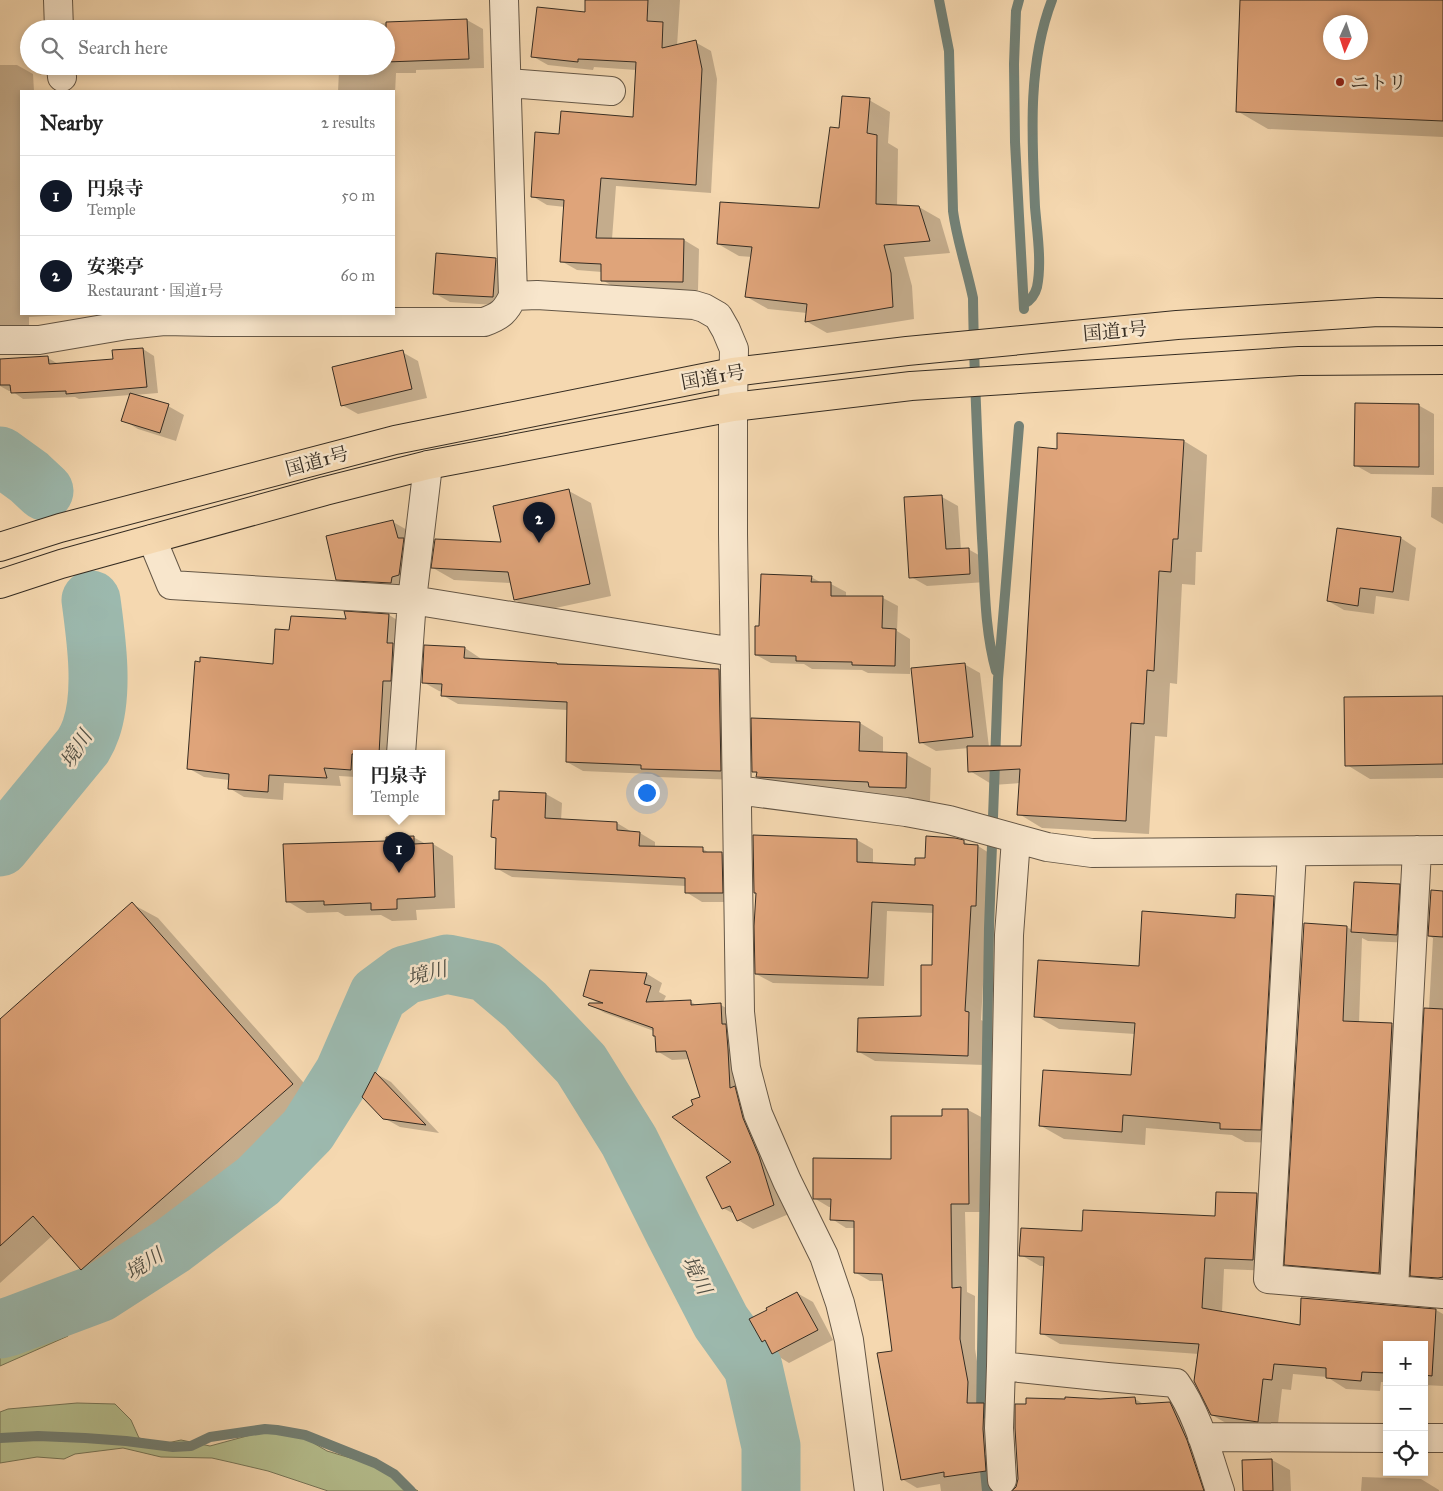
<!DOCTYPE html>
<meta charset="utf-8">
<style>
body{margin:0;font-family:"IM FELL Great Primer","Noto Serif JP",serif;background:#f2f2f2;color:#222}
.controls{position:absolute;right:15px;bottom:15px;display:grid;overflow:hidden;border-radius:0px;box-shadow:0 2px 8px #0003}
.controls button{width:45px;height:45px;display:grid;place-items:center;padding:0;border:0;border-bottom:1px solid #e0e0e0;background:#fff;color:#222;font:25px sans-serif}
.compass{position:absolute;left:1323px;top:15px;width:45px;height:45px;border-radius:50%;background:#fff;box-shadow:0 2px 8px #0003;rotate:183deg}
.you{position:absolute;left:646px;top:792px;width:18px;height:18px;margin:-12px;border:4px solid #fff;border-radius:50%;background:#1a73e8;box-shadow:0 0 0 8px #1a73e833}
.badge{display:grid;place-items:center;width:32px;height:32px;border-radius:50%;background:#111827;color:#fff;font-size:16px;font-weight:700}
.pin{position:absolute;translate:-50% -41px;filter:drop-shadow(0 1px 2px #0008)}
.pin::after{content:'';position:absolute;top:26px;width:18px;height:15px;background:inherit;clip-path:polygon(0 0,100% 0,50% 100%)}
.popup{position:absolute;left:353px;top:750px;width:92px;height:65px;box-sizing:border-box;display:grid;place-content:center;border-radius:0px;background:#fff;filter:drop-shadow(0 1px 4px #0005);font-size:16px;white-space:nowrap;color:#767676}
.popup b{font-size:19px;color:#222}
.popup::after{content:'';position:absolute;left:50%;top:100%;margin-left:-10px;border:10px solid transparent;border-top-color:#fff}
.list{margin:0;padding:0;list-style:none}
h2{display:flex;justify-content:space-between;align-items:center;height:65px;margin:0;padding:0 20px;font-size:21px}
h2 small{font-size:16px;font-weight:400;color:#767676}
.list li{display:grid;grid-template-columns:32px 1fr auto;gap:15px;align-items:center;box-sizing:border-box;height:80px;padding:0 20px;border-top:1px solid #e0e0e0}
.list b{display:block;font-size:19px;white-space:nowrap}
.list p{margin:0;font-size:16px;white-space:nowrap;color:#767676}
.list em{font-size:16px;font-style:normal;color:#767676}
.icon{flex:none;width:28px;height:28px;fill:none;stroke:currentColor;stroke-width:2;stroke-linecap:round;stroke-linejoin:round}
.map{position:relative;flex:none;width:1443px;height:1491px;overflow:hidden}
.search{position:absolute;background:#fff;box-shadow:0 2px 8px #0003;left:20px;top:20px;width:375px;height:55px;display:flex;align-items:center;gap:12px;box-sizing:border-box;padding:0 18px;border-radius:28px;color:#767676;font-size:19px}
.panel{position:absolute;background:#fff;box-shadow:0 2px 8px #0003;left:20px;top:90px;width:375px;height:225px;border-radius:0px}
.map>svg:first-child{display:block}
.green{fill:#b6c090;stroke:#767659}
.shadow{fill:#0003;fill-rule:evenodd}
.lines{fill:none;stroke-linecap:round;stroke-linejoin:round}
.stream{stroke:#738176;stroke-width:10}
.river{stroke:#9cb9ae;stroke-width:59}
.building{fill:#dfa47a;stroke:#352c22;fill-rule:evenodd}
.minor-casing{stroke:#655746;stroke-width:30}
.highway-casing{stroke:#352c22;stroke-width:30}
.minor{stroke:#f8e6cc;stroke-width:28}
.highway{stroke:#f5d8b0;stroke-width:28}
.poi-dot{fill:#8f2418;stroke:#f8e6cc;stroke-width:2}
.labels{text-anchor:middle;dominant-baseline:central;stroke-width:5;stroke-linejoin:round;paint-order:stroke}
.poi-label{font-size:19px;fill:#352c22;stroke:#f8e6cc;text-anchor:start}
.street-label{font-size:19px;fill:#352c22;stroke:#f8e6cc}
.water-label{font-size:20px;font-style:italic;fill:#4f4f45;stroke:#f8e6cc}
</style>
<div class="map">
<svg width="1443" height="1491" viewBox="0 0 1443 1491">
<rect width="100%" height="100%" fill="#f5d8b0"/>
<filter id="stains"><feTurbulence type="fractalNoise" baseFrequency=".004" numOctaves="4"/><feColorMatrix values="0 0 0 0 .2 0 0 0 0 .09 0 0 0 0 .02 0 0 0 .5 -.17"/></filter>
<radialGradient id="worn" r=".72"><stop offset=".6" stop-color="#630" stop-opacity="0"/><stop offset="1" stop-color="#630" stop-opacity=".3"/></radialGradient>
<path class="green" d="M 51,1306 L 68,1336 L 0,1366 L 0,1313 Z
M 77,1403 L 115,1404 L 131,1420 L 139,1438 L 163,1444 L 181,1440 L 210,1446 L 258,1433 L 293,1431 L 327,1451 L 377,1466 L 418,1491 L 328,1491 L 268,1471 L 234,1463 L 212,1458 L 161,1457 L 123,1448 L 75,1454 L 64,1459 L 37,1457 L 0,1463 L 0,1412 L 8,1409 Z"/>
<path class="shadow" d="M 587,0 L 680,0 L 677,46 L 695,42 L 711,51 L 717,79 L 711,193 L 616,186 L 612,239 L 684,240 L 699,249 L 698,290 L 618,289 L 602,280 L 602,272 L 577,270 L 561,261 L 565,207 L 547,205 L 532,196 L 560,135 L 634,118 L 636,70 L 594,67 L 593,70 L 548,65 L 532,56 L 586,14 Z
M 1242,0 L 1443,0 L 1443,137 L 1268,129 L 1237,111 ZM 1330,22 L 1360,22 L 1360,52 L 1330,52 Z
M 467,20 L 483,29 L 484,68 L 416,70 L 416,73 L 396,73 L 394,115 L 394,91 L 338,91 L 339,71 L 331,66 L 386,66 L 386,29 L 327,29 L 327,24 L 413,23 Z
M 0,65 L 17,65 L 33,74 L 34,91 L 21,91 L 21,314 L 82,314 L 29,317 L 29,325 L 0,325 Z
M 869,100 L 890,112 L 888,143 L 898,149 L 897,206 L 919,207 L 940,219 L 950,253 L 904,257 L 912,286 L 914,319 L 827,333 L 806,321 L 807,313 L 768,309 L 747,297 L 752,257 L 739,256 L 718,244 L 820,210 L 840,130 Z
M 495,259 L 511,268 L 508,306 L 450,302 L 434,293 Z
M 143,349 L 154,356 L 158,393 L 134,395 L 168,406 L 184,415 L 176,441 L 138,429 L 123,420 L 130,395 L 79,399 L 75,397 L 23,399 L 12,391 L 9,391 L 0,386 L 0,360 L 48,358 L 60,365 L 114,360 Z
M 402,352 L 418,361 L 427,398 L 358,414 L 342,405 Z
M 1418,405 L 1434,414 L 1434,475 L 1371,474 L 1355,465 Z
M 1184,441 L 1207,455 L 1202,552 L 1196,552 L 1195,585 L 1182,584 L 1177,684 L 1170,683 L 1167,737 L 1155,736 L 1149,834 L 1042,828 L 1019,814 L 1020,783 L 993,785 L 970,771 L 969,748 L 936,751 L 920,742 L 964,664 L 980,673 L 989,747 L 1022,747 L 1058,450 Z
M 1432,487 L 1443,487 L 1443,524 L 1431,517 Z
M 569,491 L 591,503 L 611,596 L 537,612 L 515,600 L 511,583 L 454,580 L 433,568 L 503,543 Z
M 942,497 L 958,506 L 961,550 L 968,549 L 984,558 L 986,582 L 927,586 L 911,577 Z
M 393,522 L 409,531 L 407,586 L 354,588 L 337,579 Z
M 1401,538 L 1416,548 L 1409,601 L 1376,596 L 1374,614 L 1344,610 L 1328,601 Z
M 811,577 L 822,583 L 831,584 L 846,592 L 846,597 L 883,598 L 898,606 L 897,631 L 910,639 L 910,674 L 868,673 L 862,670 L 812,669 L 804,664 L 771,663 L 756,655 L 760,627 Z
M 389,615 L 404,624 L 395,754 L 356,754 L 356,777 L 339,776 L 341,786 L 284,783 L 283,800 L 244,797 L 229,788 L 229,780 L 204,777 L 188,768 L 274,665 L 291,631 L 347,620 Z
M 465,648 L 480,658 L 480,660 L 719,670 L 735,679 L 736,780 L 658,777 L 652,774 L 583,771 L 567,762 L 568,710 L 458,704 L 442,695 L 443,692 L 439,691 L 423,682 Z
M 1443,697 L 1443,778 L 1370,779 L 1347,765 Z
M 860,723 L 883,737 L 883,754 L 907,755 L 931,768 L 930,801 L 894,800 L 886,795 L 782,790 L 758,776 L 758,774 L 753,771 Z
M 546,794 L 562,803 L 561,821 L 617,823 L 632,832 L 640,833 L 655,842 L 655,848 L 703,849 L 711,854 L 722,854 L 738,863 L 738,902 L 702,902 L 686,892 L 686,886 L 512,877 L 496,868 L 497,839 L 492,837 Z
M 413,837 L 426,844 L 433,844 L 453,856 L 455,908 L 416,910 L 417,920 L 392,921 L 381,915 L 345,916 L 338,912 L 307,913 L 287,901 L 388,842 Z
M 755,837 L 857,840 L 873,849 L 873,864 L 916,866 L 963,841 L 971,846 L 978,846 L 994,856 L 992,915 L 987,915 L 981,1020 L 985,1022 L 984,1065 L 875,1061 L 859,1052 L 922,1017 L 934,966 L 934,913 L 887,911 L 884,986 L 773,983 L 756,974 L 757,894 Z
M 1399,886 L 1415,895 L 1413,943 L 1368,941 L 1362,938 L 1359,1023 L 1392,1025 L 1407,1034 L 1394,1281 L 1301,1273 L 1286,1264 L 1305,925 L 1347,927 L 1352,930 Z
M 1443,892 L 1443,1284 L 1426,1283 L 1412,1275 L 1429,1009 L 1433,938 L 1429,936 Z
M 1274,897 L 1297,911 L 1284,1143 L 1245,1142 L 1232,1135 L 1146,1128 L 1145,1145 L 1064,1139 L 1041,1126 L 1132,1077 L 1135,1034 L 1059,1029 L 1036,1016 L 1140,968 L 1236,919 Z
M 132,904 L 158,918 L 318,1099 L 107,1284 L 81,1269 L 52,1236 L 0,1283 L 0,1020 Z
M 591,971 L 647,974 L 662,983 L 659,992 L 666,996 L 663,1002 L 691,1002 L 698,1006 L 721,1005 L 736,1014 L 789,1214 L 753,1229 L 738,1220 L 736,1215 L 723,1208 L 733,1162 L 701,1098 L 690,1059 L 672,1060 L 657,1051 L 657,1036 L 654,1031 L 605,1013 L 590,1005 L 600,1004 L 584,995 Z
M 375,1073 L 391,1082 L 439,1133 L 400,1127 L 384,1118 Z
M 968,1110 L 983,1118 L 983,1212 L 965,1212 L 967,1292 L 975,1296 L 975,1349 L 982,1391 L 982,1404 L 999,1413 L 1001,1491 L 941,1491 L 940,1484 L 917,1488 L 902,1479 L 893,1352 L 884,1281 L 870,1281 L 856,1273 L 856,1228 L 846,1228 L 832,1219 L 832,1207 L 829,1207 L 814,1198 L 892,1160 L 943,1117 Z
M 1257,1194 L 1276,1205 L 1272,1271 L 1224,1269 L 1222,1312 L 1301,1326 L 1436,1310 L 1443,1314 L 1443,1386 L 1424,1385 L 1424,1345 L 1387,1345 L 1387,1382 L 1381,1382 L 1380,1391 L 1346,1389 L 1327,1377 L 1293,1374 L 1291,1390 L 1282,1389 L 1277,1432 L 1231,1426 L 1212,1415 L 1199,1354 L 1060,1344 L 1041,1333 L 1044,1266 L 1040,1266 L 1021,1255 L 1083,1233 L 1216,1218 Z
M 797,1293 L 813,1302 L 833,1340 L 789,1363 L 773,1353 L 769,1345 L 762,1341 Z
M 1135,1399 L 1145,1405 L 1169,1403 L 1185,1412 L 1215,1491 L 1048,1491 L 1100,1400 Z
M 1272,1460 L 1290,1470 L 1291,1491 L 1244,1491 L 1243,1461 Z
M 1362,1477 L 1421,1479 L 1439,1490 L 1439,1491 L 1361,1491 Z"/>
<g class="lines">
<path class="stream" d="M 939,0 L 949,51 L 953,211 C 957,241 967,269 973,298 C 974,379 978,458 982,538 C 985,582 984,628 996,671
M 1019,0 L 1016,11 L 1014,64 L 1015,142 L 1024,309
M 1024,304 C 1031,300 1035,295 1037,287 C 1042,263 1037,231 1035,207 C 1032,139 1027,65 1052,0
M 981,1415 L 989,928 L 998,679 L 1019,426
M 0,1438 L 38,1436 L 85,1438 L 126,1441 L 173,1447 L 191,1446 L 210,1437 L 265,1429 L 277,1430 L 305,1435 L 375,1463 L 394,1474 L 411,1491
M 984,1460 L 987,1491"/>
<path class="river" d="M 0,456 L 29,477 L 44,491
M 0,847 L 83,746 C 86,741 89,735 91,729 C 104,692 96,638 91,600
M 0,1329 L 11,1326 L 99,1293 L 172,1246 L 258,1181 L 308,1130 L 344,1073 L 378,995 L 405,975 L 447,964 L 486,972 L 525,1005 L 581,1064 L 629,1141 L 675,1233 L 721,1322 L 753,1367 L 771,1446 L 771,1491"/>
</g>
<path class="building" d="M 585,0 L 648,0 L 647,21 L 663,22 L 662,48 L 696,40 L 702,69 L 696,185 L 601,178 L 596,238 L 684,239 L 683,282 L 601,281 L 601,264 L 560,262 L 564,200 L 531,197 L 535,132 L 559,134 L 561,111 L 633,117 L 636,62 L 578,59 L 578,62 L 531,57 L 537,7 L 585,12 Z
M 1240,0 L 1443,0 L 1443,121 L 1236,112 ZM 1330,22 L 1360,22 L 1360,52 L 1330,52 Z
M 467,19 L 469,59 L 386,62 L 386,22 Z
M 842,96 L 870,98 L 867,133 L 877,135 L 876,204 L 919,206 L 930,241 L 884,245 L 891,273 L 893,307 L 805,322 L 807,304 L 745,297 L 752,247 L 717,244 L 720,202 L 819,208 L 830,127 L 839,128 Z
M 436,253 L 496,258 L 493,297 L 433,294 Z
M 143,348 L 147,387 L 66,394 L 66,391 L 11,393 L 10,385 L 0,385 L 0,359 L 48,356 L 49,364 L 113,359 L 112,350 Z
M 403,350 L 412,389 L 341,406 L 332,367 Z
M 130,393 L 169,404 L 160,433 L 121,421 Z
M 1355,403 L 1419,404 L 1419,467 L 1354,466 Z
M 1057,433 L 1184,440 L 1178,539 L 1173,539 L 1171,572 L 1159,571 L 1154,671 L 1147,670 L 1144,724 L 1131,723 L 1126,821 L 1017,815 L 1020,769 L 968,772 L 967,746 L 1021,746 L 1038,447 L 1057,449 Z
M 569,489 L 590,584 L 514,600 L 508,572 L 431,568 L 435,539 L 501,542 L 493,506 Z
M 942,495 L 946,549 L 969,548 L 970,574 L 909,578 L 904,497 Z
M 393,520 L 398,538 L 404,538 L 399,575 L 392,577 L 391,583 L 336,580 L 326,536 Z
M 1337,528 L 1401,537 L 1393,592 L 1360,588 L 1358,606 L 1327,601 Z
M 761,574 L 812,576 L 811,582 L 831,582 L 831,596 L 883,596 L 882,628 L 896,629 L 895,666 L 852,665 L 852,662 L 796,661 L 796,656 L 755,655 L 755,626 L 759,626 Z
M 344,611 L 389,614 L 387,643 L 393,643 L 391,681 L 383,681 L 379,754 L 352,754 L 351,770 L 324,768 L 327,778 L 269,775 L 268,792 L 228,789 L 229,774 L 187,769 L 195,661 L 200,662 L 200,657 L 273,664 L 275,629 L 289,630 L 291,616 L 346,619 Z
M 424,645 L 465,647 L 464,658 L 557,663 L 557,664 L 719,669 L 721,771 L 641,769 L 641,765 L 566,762 L 567,702 L 441,696 L 442,684 L 422,683 Z
M 965,663 L 973,737 L 919,743 L 911,668 Z
M 1443,696 L 1443,764 L 1345,766 L 1344,697 Z
M 751,718 L 860,722 L 859,751 L 907,753 L 906,788 L 869,787 L 868,782 L 756,777 L 757,772 L 752,772 Z
M 499,791 L 546,793 L 545,818 L 617,822 L 617,830 L 640,832 L 639,846 L 703,847 L 703,852 L 722,852 L 723,893 L 685,893 L 685,878 L 495,869 L 496,838 L 491,837 L 493,800 L 499,800 Z
M 753,835 L 857,839 L 857,862 L 915,865 L 915,858 L 925,858 L 926,836 L 955,838 L 964,840 L 964,844 L 978,845 L 976,906 L 971,906 L 965,1011 L 969,1012 L 968,1056 L 857,1052 L 858,1018 L 921,1016 L 921,965 L 932,965 L 933,905 L 872,902 L 868,978 L 755,974 L 754,926 L 756,893 L 754,893 Z
M 414,836 L 414,844 L 433,843 L 435,897 L 397,899 L 397,909 L 371,910 L 371,903 L 324,905 L 324,901 L 286,902 L 283,844 L 386,841 L 386,837 Z
M 1354,882 L 1400,884 L 1397,935 L 1351,932 Z
M 1431,890 L 1443,891 L 1443,937 L 1428,936 Z
M 1236,894 L 1274,896 L 1261,1130 L 1220,1129 L 1220,1123 L 1123,1115 L 1122,1132 L 1039,1126 L 1043,1070 L 1131,1075 L 1135,1023 L 1034,1017 L 1038,960 L 1139,966 L 1142,911 L 1235,918 Z
M 132,902 L 293,1084 L 81,1270 L 33,1216 L 0,1246 L 0,1019 Z
M 1304,923 L 1347,926 L 1343,1021 L 1392,1023 L 1379,1273 L 1284,1265 Z
M 590,970 L 647,973 L 644,984 L 651,986 L 646,1002 L 691,1000 L 691,1005 L 721,1003 L 722,1024 L 726,1024 L 728,1049 L 730,1088 L 735,1086 L 743,1118 L 759,1156 L 774,1205 L 737,1221 L 730,1206 L 722,1209 L 706,1177 L 731,1162 L 672,1117 L 693,1105 L 691,1100 L 700,1097 L 686,1051 L 656,1052 L 655,1036 L 653,1036 L 653,1028 L 588,1005 L 589,1003 L 603,1003 L 583,996 Z
M 1424,1008 L 1443,1009 L 1443,1277 L 1438,1278 L 1410,1276 Z
M 375,1072 L 426,1125 L 383,1119 L 362,1097 Z
M 942,1109 L 968,1109 L 969,1204 L 951,1204 L 952,1288 L 961,1287 L 960,1339 L 968,1382 L 967,1403 L 984,1403 L 983,1429 L 986,1471 L 944,1477 L 944,1472 L 901,1480 L 877,1353 L 892,1351 L 882,1274 L 854,1273 L 854,1221 L 830,1220 L 831,1199 L 813,1199 L 813,1158 L 891,1159 L 891,1116 L 942,1116 Z
M 1216,1192 L 1257,1193 L 1253,1260 L 1205,1258 L 1202,1308 L 1300,1325 L 1301,1298 L 1436,1309 L 1432,1376 L 1424,1375 L 1424,1345 L 1387,1345 L 1387,1373 L 1362,1372 L 1361,1381 L 1326,1378 L 1326,1368 L 1274,1364 L 1272,1380 L 1263,1379 L 1258,1422 L 1211,1415 L 1194,1381 L 1199,1344 L 1040,1334 L 1044,1257 L 1019,1256 L 1021,1228 L 1082,1231 L 1083,1210 L 1215,1216 Z
M 797,1292 L 818,1330 L 772,1354 L 765,1340 L 762,1342 L 749,1319 L 767,1310 L 766,1308 Z
M 1065,1397 L 1100,1399 L 1135,1397 L 1136,1404 L 1170,1402 L 1187,1440 L 1204,1491 L 1012,1491 L 1016,1487 L 1018,1479 L 1015,1428 L 1015,1404 L 1026,1404 L 1026,1398 L 1065,1399 Z
M 1272,1459 L 1273,1491 L 1243,1491 L 1242,1460 Z"/>
<g class="lines">
<g class="minor-casing">
<path id="minor" d="M 58,0 L 59,29
M 504,0 L 513,296 L 537,295 L 694,305 L 704,308 L 718,316 L 726,330 L 734,349 L 733,407 L 733,534 L 740,1012 L 746,1068 L 758,1114 L 787,1181 L 824,1256 L 840,1303 L 849,1340 L 869,1491
M 61,66 L 62,77
M 508,83 L 611,91
M 0,340 L 39,340 L 127,325 L 164,321 L 212,322 L 484,322 C 501,316 506,311 513,296
M 152,539 L 171,585 L 412,600 L 734,652
M 401,754 L 412,600 L 428,465
M 737,790 L 906,812 L 949,820 L 1047,847 L 1092,853 L 1443,850
M 1016,839 L 1009,935 L 1001,1366 L 1107,1377 L 1176,1383 C 1198,1414 1208,1455 1220,1491
M 1292,852 L 1268,1279 L 1443,1294
M 1394,1289 L 1417,850
M 1001,1366 L 999,1428 L 1002,1480
M 1202,1437 L 1387,1438
M 1424,1438 L 1443,1438"/>
</g>
<g class="highway-casing">
<path id="highway" d="M 0,547 L 60,528 L 395,440 L 733,372 L 907,351 L 1177,325 L 1378,312 L 1443,313
M 0,584 L 61,564 L 325,491 L 428,465 L 733,407 L 911,386 L 1299,361 L 1443,360"/>
</g>
<use href="#minor" class="minor"/>
<use href="#highway" class="highway"/>
</g>
<circle class="poi-dot" cx="1340" cy="82" r="5"/>
<g class="labels">
<g class="poi-label">
<text x="1350" y="82">ニトリ</text>
</g>
<g class="street-label">
<text transform="translate(1115 331) rotate(-5)">国道1号</text>
<text transform="translate(713 377) rotate(-10)">国道1号</text>
<text transform="translate(317 461) rotate(-15)">国道1号</text>
</g>
<g class="water-label">
<text transform="translate(76 749) rotate(-57)">境川</text>
<text transform="translate(427 973) rotate(-14)">境川</text>
<text transform="translate(144 1264) rotate(-33)">境川</text>
<text transform="translate(697 1275) rotate(63)">境川</text>
</g>
</g>
<rect width="100%" height="100%" filter="url(#stains)"/>
<rect width="100%" height="100%" fill="url(#worn)"/>
</svg>
<div class="controls">
<button>+</button>
<button>−</button>
<button><svg class="icon" aria-label="locate" viewBox="0 0 24 24"><circle cx="12" cy="12" r="6"/><path d="M12 2v4M12 18v4M2 12h4M18 12h4"/></svg></button>
</div>
<svg class="compass" viewBox="-18 -18 36 36"><path d="M0-13l5 13h-10z" fill="#e53935"/><path d="M0 13l5-13h-10z" fill="#767676"/></svg>
<div class="you"></div>
<div class="pin badge" style="left:399px;top:873px">1</div>
<div class="popup"><b>円泉寺</b>Temple</div>
<div class="pin badge" style="left:539px;top:543px">2</div>
<div class="search"><svg class="icon" aria-label="search" viewBox="0 0 24 24"><circle cx="10" cy="10" r="6"/><path d="M15 15l6 6"/></svg>Search here</div>
<section class="panel">
<h2>Nearby<small>2 results</small></h2>
<ul class="list">
<li><span class="badge">1</span><div><b>円泉寺</b><p>Temple</p></div><em>50 m</em></li>
<li><span class="badge">2</span><div><b>安楽亭</b><p>Restaurant · 国道1号</p></div><em>60 m</em></li>
</ul>
</section>
</div>
